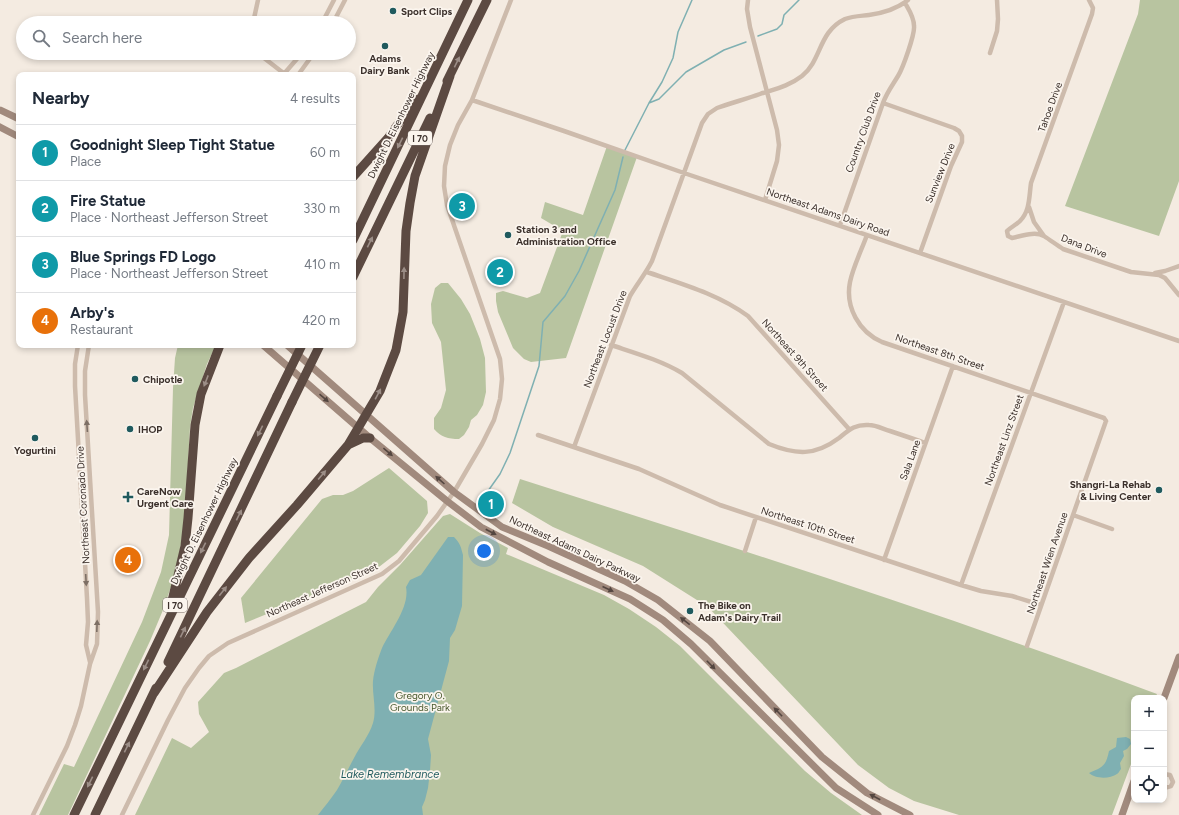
<!DOCTYPE html>
<meta charset="utf-8">
<style>
body{margin:0;font-family:Figtree,sans-serif;background:#f6f6f7;color:#1f2937}
.controls{position:absolute;right:12px;bottom:12px;display:grid;overflow:hidden;border-radius:8px;box-shadow:0 2px 6px #0003}
.controls button{width:36px;height:36px;display:grid;place-items:center;padding:0;border:0;border-bottom:1px solid #e0e1e3;background:#fff;color:#1f2937;font:20px sans-serif}
.you{position:absolute;left:484px;top:551px;width:14px;height:14px;margin:-10px;border:3px solid #fff;border-radius:50%;background:#1a73e8;box-shadow:0 0 0 6px #1a73e833}
.badge{display:grid;place-items:center;width:26px;height:26px;border-radius:50%;background:#7c3aed;color:#fff;font-size:13px;font-weight:700}
.pin{position:absolute;translate:-50% -50%;border:2px solid #fff;box-shadow:0 1px 4px #0006}
.list{margin:0;padding:0;list-style:none}
h2{display:flex;justify-content:space-between;align-items:center;height:52px;margin:0;padding:0 16px;font-size:17px}
h2 small{font-size:13px;font-weight:400;color:#747a83}
.list li{display:grid;grid-template-columns:26px 1fr auto;gap:12px;align-items:center;box-sizing:border-box;height:56px;padding:0 16px;border-top:1px solid #e0e1e3}
.list b{display:block;font-size:15px;white-space:nowrap}
.list p{margin:0;font-size:13px;white-space:nowrap;color:#747a83}
.list em{font-size:13px;font-style:normal;color:#747a83}
.icon{flex:none;width:22px;height:22px;fill:none;stroke:currentColor;stroke-width:2;stroke-linecap:round;stroke-linejoin:round}
.map{position:relative;flex:none;width:1179px;height:815px;overflow:hidden}
.search{position:absolute;background:#fff;box-shadow:0 2px 6px #0003;left:16px;top:16px;width:340px;height:44px;display:flex;align-items:center;gap:10px;box-sizing:border-box;padding:0 14px;border-radius:22px;color:#747a83;font-size:15px}
.panel{position:absolute;background:#fff;box-shadow:0 2px 6px #0003;left:16px;top:72px;width:340px;height:276px;border-radius:8px}
.map>svg:first-child{display:block}
.green{fill:#b8c4a0}
.water{fill:#7fb0b2}
.lines{fill:none;stroke-linecap:round;stroke-linejoin:round}
.stream{stroke:#7fb0b2;stroke-width:1.5}
.street{stroke:#cdbbac;stroke-width:4.5}
.secondary{stroke:#a18a7d;stroke-width:7}
.highway{stroke:#5c4a42;stroke-width:9}
.highway-bridge{stroke:#5c4a42;stroke-width:9}
.oneway{fill:#9c8e87}
.oneway2{fill:#544640}
.oneway3{fill:#7d6f65}
.poi-dot{fill:#1f5a5e;stroke:#fbf5ee;stroke-width:1.5}
.labels{text-anchor:middle;dominant-baseline:central;stroke-width:3.5;stroke-linejoin:round;paint-order:stroke}
.shield{fill:#fbf5ee;stroke:#756b66;stroke-width:1}
.shield-label{font-size:9px;font-weight:bold;fill:#3b302b}
.poi-label{font-size:10px;font-weight:bold;fill:#3b302b;stroke:#fbf5ee;text-anchor:start}
.street-label{font-size:10px;fill:#3b302b;stroke:#fbf5ee}
.park-label{font-size:10px;fill:#4a5a2e;stroke:#fbf5ee}
.water-label{font-size:11px;font-style:italic;fill:#1f5a5e;stroke:#fbf5ee}
</style>
<div class="map">
<svg width="1179" height="815" viewBox="0 0 1179 815">
<rect width="100%" height="100%" fill="#f4ebe1"/>
<path class="green" d="M 1140,0 L 1179,0 L 1179,181 L 1159,236 L 1065,206 L 1138,14 Z
M 607,146 L 637,157 L 566,358 L 531,362 L 524,359 L 513,348 L 498,312 L 496,301 L 496,293 L 503,291 L 527,298 L 540,293 L 563,231 L 541,218 L 545,202 L 583,215 Z
M 441,283 L 448,283 L 461,299 L 470,314 L 480,339 L 485,358 L 486,392 L 483,405 L 477,415 L 471,420 L 469,427 L 464,435 L 459,439 C 448,439 441,437 434,429 L 434,418 L 441,408 L 446,390 L 441,342 L 432,323 L 431,304 L 435,288 Z
M 178,345 L 216,345 L 207,364 L 193,408 L 190,427 L 185,518 L 180,550 L 175,575 L 163,610 L 150,641 L 68,815 L 39,815 L 64,764 L 74,767 L 142,622 L 161,572 L 169,535 L 173,388 L 175,358 Z
M 389,468 L 427,501 L 428,513 L 420,526 L 397,553 L 375,570 L 245,623 L 241,598 L 322,499 L 333,495 L 343,495 L 353,491 Z
M 520,479 C 733,547 947,615 1157,694 L 1155,698 L 1134,698 L 1134,756 L 1112,815 L 959,815 L 914,801 L 889,788 L 858,765 L 708,607 L 643,566 L 553,527 L 512,503 Z
M 450,514 L 480,533 L 508,548 L 506,554 L 604,595 L 629,609 L 656,627 L 680,646 L 805,771 L 831,793 L 862,815 L 135,815 L 172,738 L 191,748 L 209,732 L 199,714 L 198,702 L 224,673 L 236,668 L 366,602 L 378,587 L 400,565 L 443,516 Z"/>
<path class="water" d="M 448,537 L 454,537 C 460,543 461,547 463,555 L 462,606 L 455,630 L 450,638 L 449,661 L 428,739 L 431,755 L 430,771 L 428,788 L 425,800 L 422,807 L 423,815 L 318,815 C 324,807 331,799 337,790 C 343,780 348,769 354,758 C 360,746 369,736 373,723 C 377,709 372,695 373,681 C 374,671 378,658 382,648 C 390,631 410,607 406,587 L 410,580 L 421,575 Z
M 1126,737 L 1130,739 L 1131,744 L 1127,749 L 1123,751 L 1124,756 L 1120,763 L 1121,769 C 1120,770 1118,774 1117,774 C 1110,779 1095,779 1089,773 C 1103,767 1106,766 1109,751 L 1116,747 L 1117,738 Z"/>
<g class="lines">
<path class="stream" d="M 758,36 L 777,29 L 782,24 L 784,15 L 799,0
M 649,103 L 659,99 L 686,72 L 724,50 L 746,42
M 625,150 L 649,103 L 662,82 L 673,58 L 678,32 L 692,0
M 488,491 L 500,474 L 510,453 L 539,366 L 543,322 L 565,296 L 579,271 L 615,190 L 623,157"/>
<path class="street" d="M 748,0 L 747,9 L 750,27 L 777,130 L 779,145 L 777,161 L 765,200
M 1089,0 L 1093,8 L 1092,14 L 1031,183 C 1029,197 1030,211 1020,221 C 1016,225 1011,227 1007,231 L 1008,236 L 1012,238 C 1022,236 1035,231 1044,236 C 1050,240 1057,245 1063,249 L 1131,272 L 1159,275 L 1165,278 L 1179,295
M 253,23 L 258,0
M 322,23 L 334,0
M 333,23 L 345,0
M 260,53 L 264,58 L 286,75
M 990,53 L 997,31 L 998,19 L 997,0
M 283,75 L 302,53
M 298,75 L 314,53
M 472,100 L 564,131 L 684,173 L 1179,341
M 883,103 L 954,128 L 959,131 L 962,136 L 962,142 L 951,166 L 920,253
M 1029,207 L 1034,222 L 1044,236
M 840,225 L 883,103 C 887,92 892,86 898,76 C 903,68 915,34 914,26 C 914,17 909,10 905,3
M 867,235 C 862,249 853,267 850,282 C 845,307 859,332 882,342 L 1104,418 L 1106,421
M 647,272 C 682,284 718,294 748,316 L 849,429
M 1155,273 L 1165,271 L 1179,266
M 78,345 L 75,364 L 75,386 L 87,598 L 88,622 L 86,645 L 90,662
M 611,345 C 635,353 660,360 682,373 L 769,444 C 796,455 815,456 839,438 C 849,430 855,424 869,425 C 876,425 883,429 890,431 C 902,435 914,439 925,443
M 538,435 L 639,469 L 720,505 L 961,585 L 981,591 L 1012,596 L 1041,605
M 574,447 L 630,296 C 637,284 646,273 652,261 L 702,123 L 708,114 L 717,108 C 731,103 746,99 760,94 C 775,89 789,86 802,76 C 822,60 818,32 845,19 C 853,16 861,16 869,15 C 883,13 897,9 908,0
M 1073,515 L 1112,529
M 745,551 L 756,517
M 884,560 L 953,366
M 961,585 L 1064,302
M 1027,646 L 1106,421
M 1164,774 L 1170,775 L 1173,782 L 1171,786 L 1164,788
M 33,815 L 67,746 L 75,725 L 81,706 L 90,664 L 97,644 L 98,612 L 85,395 L 85,371 L 89,345
M 122,815 L 168,720 L 185,688 L 199,668 L 209,656 L 228,643 L 382,574 L 399,561 L 437,516 L 454,492 L 482,444 L 494,420 L 500,399 L 502,379 L 500,359 L 447,205 L 444,186 L 445,166 L 450,145 L 458,125 L 472,100 L 511,0"/>
<path class="secondary" d="M 0,110 L 19,119
M 0,127 L 19,137
M 263,345 L 370,438 L 447,501 L 481,527 L 548,562 L 630,599 L 663,620 L 691,644 L 836,788 L 878,815
M 287,345 L 454,492 L 502,527 L 548,546 L 625,581 L 658,600 L 710,641 L 822,757 L 867,793 L 910,815
M 1164,698 L 1179,657
M 1122,815 L 1134,781"/>
<path class="highway" d="M 447,81 L 487,0
M 353,177 L 388,138 L 416,99
M 353,240 L 468,0
M 353,277 L 430,118
M 348,445 L 363,438 L 370,438
M 171,605 L 185,546 L 188,518 L 195,425 L 201,394 L 220,345
M 168,662 L 292,402
M 154,693 L 207,612 L 249,558 L 297,505 L 348,445 L 380,391 L 396,350 L 403,312 L 406,231 L 410,203 L 415,176 L 450,76
M 74,815 L 277,396
M 95,815 L 156,688"/>
<path class="highway-bridge" d="M 277,396 L 302,345
M 292,402 L 320,345"/>
</g>
<defs><path id="oneway-solid" d="M-6-.8H1V-3.2L6.5 0L1 3.2V.8H-6Z"/></defs>
<g class="oneway">
<use href="#oneway-solid" transform="translate(457 62) rotate(-64)"/>
<use href="#oneway-solid" transform="translate(400 143) rotate(116)"/>
<use href="#oneway-solid" transform="translate(370 242) rotate(-64)"/>
<use href="#oneway-solid" transform="translate(404 273) rotate(-89)"/>
<use href="#oneway-solid" transform="translate(206 381) rotate(111)"/>
<use href="#oneway-solid" transform="translate(378 394) rotate(-62)"/>
<use href="#oneway-solid" transform="translate(260 431) rotate(116)"/>
<use href="#oneway-solid" transform="translate(322 475) rotate(-50)"/>
<use href="#oneway-solid" transform="translate(239 515) rotate(-64)"/>
<use href="#oneway-solid" transform="translate(203 548) rotate(116)"/>
<use href="#oneway-solid" transform="translate(223 591) rotate(-52)"/>
<use href="#oneway-solid" transform="translate(183 632) rotate(-64)"/>
<use href="#oneway-solid" transform="translate(146 665) rotate(116)"/>
<use href="#oneway-solid" transform="translate(127 747) rotate(-64)"/>
<use href="#oneway-solid" transform="translate(90 782) rotate(116)"/>
</g>
<g class="oneway2">
<use href="#oneway-solid" transform="translate(324 398) rotate(41)"/>
<use href="#oneway-solid" transform="translate(388 452) rotate(40)"/>
<use href="#oneway-solid" transform="translate(440 480) rotate(-138)"/>
<use href="#oneway-solid" transform="translate(491 532) rotate(28)"/>
<use href="#oneway-solid" transform="translate(608 589) rotate(24)"/>
<use href="#oneway-solid" transform="translate(685 621) rotate(-142)"/>
<use href="#oneway-solid" transform="translate(711 665) rotate(45)"/>
<use href="#oneway-solid" transform="translate(778 712) rotate(-134)"/>
<use href="#oneway-solid" transform="translate(875 797) rotate(-152)"/>
</g>
<g class="oneway3">
<use href="#oneway-solid" transform="translate(87 426) rotate(-94)"/>
<use href="#oneway-solid" transform="translate(86 580) rotate(87)"/>
<use href="#oneway-solid" transform="translate(97 626) rotate(-88)"/>
</g>
<g class="poi-dot">
<circle cx="393" cy="11" r="4"/>
<circle cx="385" cy="46" r="4"/>
<circle cx="508" cy="235" r="4"/>
<circle cx="135" cy="379" r="4"/>
<circle cx="130" cy="429" r="4"/>
<circle cx="35" cy="438" r="4"/>
<circle cx="1159" cy="490" r="4"/>
<path d="M126 491h4v4h4v4h-4v4h-4v-4h-4v-4h4z"/>
<circle cx="690" cy="611" r="4"/>
</g>
<g class="labels">
<g class="shield">
<rect x="408" y="131" width="24" height="14" rx="3"/>
<rect x="163" y="598" width="24" height="14" rx="3"/>
</g>
<g class="shield-label">
<text x="420" y="138">I 70</text>
<text x="175" y="605">I 70</text>
</g>
<g class="poi-label">
<text x="401" y="11">Sport Clips</text>
<text x="385" y="58" text-anchor="middle">Adams<tspan x="385" dy="12">Dairy Bank</tspan></text>
<text x="516" y="229">Station 3 and<tspan x="516" dy="12">Administration Office</tspan></text>
<text x="143" y="379">Chipotle</text>
<text x="138" y="429">IHOP</text>
<text x="35" y="450" text-anchor="middle">Yogurtini</text>
<text x="1151" y="484" text-anchor="end">Shangri-La Rehab<tspan x="1151" dy="12">&amp; Living Center</tspan></text>
<text x="137" y="491">CareNow<tspan x="137" dy="12">Urgent Care</tspan></text>
<text x="698" y="605">The Bike on<tspan x="698" dy="12">Adam's Dairy Trail</tspan></text>
</g>
<g class="street-label">
<text transform="translate(1050 107) rotate(-70)">Tahoe Drive</text>
<text transform="translate(401 115) rotate(-64)">Dwight D. Eisenhower Highway</text>
<text transform="translate(863 132) rotate(-70)">Country Club Drive</text>
<text transform="translate(940 173) rotate(-68)">Sunview Drive</text>
<text transform="translate(828 212) rotate(19)">Northeast Adams Dairy Road</text>
<text transform="translate(1084 246) rotate(21)">Dana Drive</text>
<text transform="translate(605 339) rotate(-69)">Northeast Locust Drive</text>
<text transform="translate(940 352) rotate(19)">Northeast 8th Street</text>
<text transform="translate(795 355) rotate(48)">Northeast 9th Street</text>
<text transform="translate(1004 440) rotate(-70)">Northeast Linz Street</text>
<text transform="translate(910 460) rotate(-70)">Sala Lane</text>
<text transform="translate(83 505) rotate(-93)">Northeast Coronado Drive</text>
<text transform="translate(204 521) rotate(-64)">Dwight D. Eisenhower Highway</text>
<text transform="translate(808 525) rotate(18)">Northeast 10th Street</text>
<text transform="translate(575 549) rotate(25)">Northeast Adams Dairy Parkway</text>
<text transform="translate(1047 563) rotate(-71)">Northeast Wien Avenue</text>
<text transform="translate(322 590) rotate(-24)">Northeast Jefferson Street</text>
</g>
<g class="park-label">
<text x="420" y="695">Gregory O.<tspan x="420" dy="12">Grounds Park</tspan></text>
</g>
<g class="water-label">
<text x="390" y="774">Lake Remembrance</text>
</g>
</g>
</svg>
<div class="controls">
<button>+</button>
<button>−</button>
<button><svg class="icon" aria-label="locate" viewBox="0 0 24 24"><circle cx="12" cy="12" r="6"/><path d="M12 2v4M12 18v4M2 12h4M18 12h4"/></svg></button>
</div>
<div class="you"></div>
<div class="pin badge" style="left:491px;top:504px;background:#0f9aa8">1</div>
<div class="pin badge" style="left:500px;top:272px;background:#0f9aa8">2</div>
<div class="pin badge" style="left:462px;top:206px;background:#0f9aa8">3</div>
<div class="pin badge" style="left:128px;top:560px;background:#e8710a">4</div>
<div class="search"><svg class="icon" aria-label="search" viewBox="0 0 24 24"><circle cx="10" cy="10" r="6"/><path d="M15 15l6 6"/></svg>Search here</div>
<section class="panel">
<h2>Nearby<small>4 results</small></h2>
<ul class="list">
<li><span class="badge" style="background:#0f9aa8">1</span><div><b>Goodnight Sleep Tight Statue</b><p>Place</p></div><em>60 m</em></li>
<li><span class="badge" style="background:#0f9aa8">2</span><div><b>Fire Statue</b><p>Place · Northeast Jefferson Street</p></div><em>330 m</em></li>
<li><span class="badge" style="background:#0f9aa8">3</span><div><b>Blue Springs FD Logo</b><p>Place · Northeast Jefferson Street</p></div><em>410 m</em></li>
<li><span class="badge" style="background:#e8710a">4</span><div><b>Arby's</b><p>Restaurant</p></div><em>420 m</em></li>
</ul>
</section>
</div>
